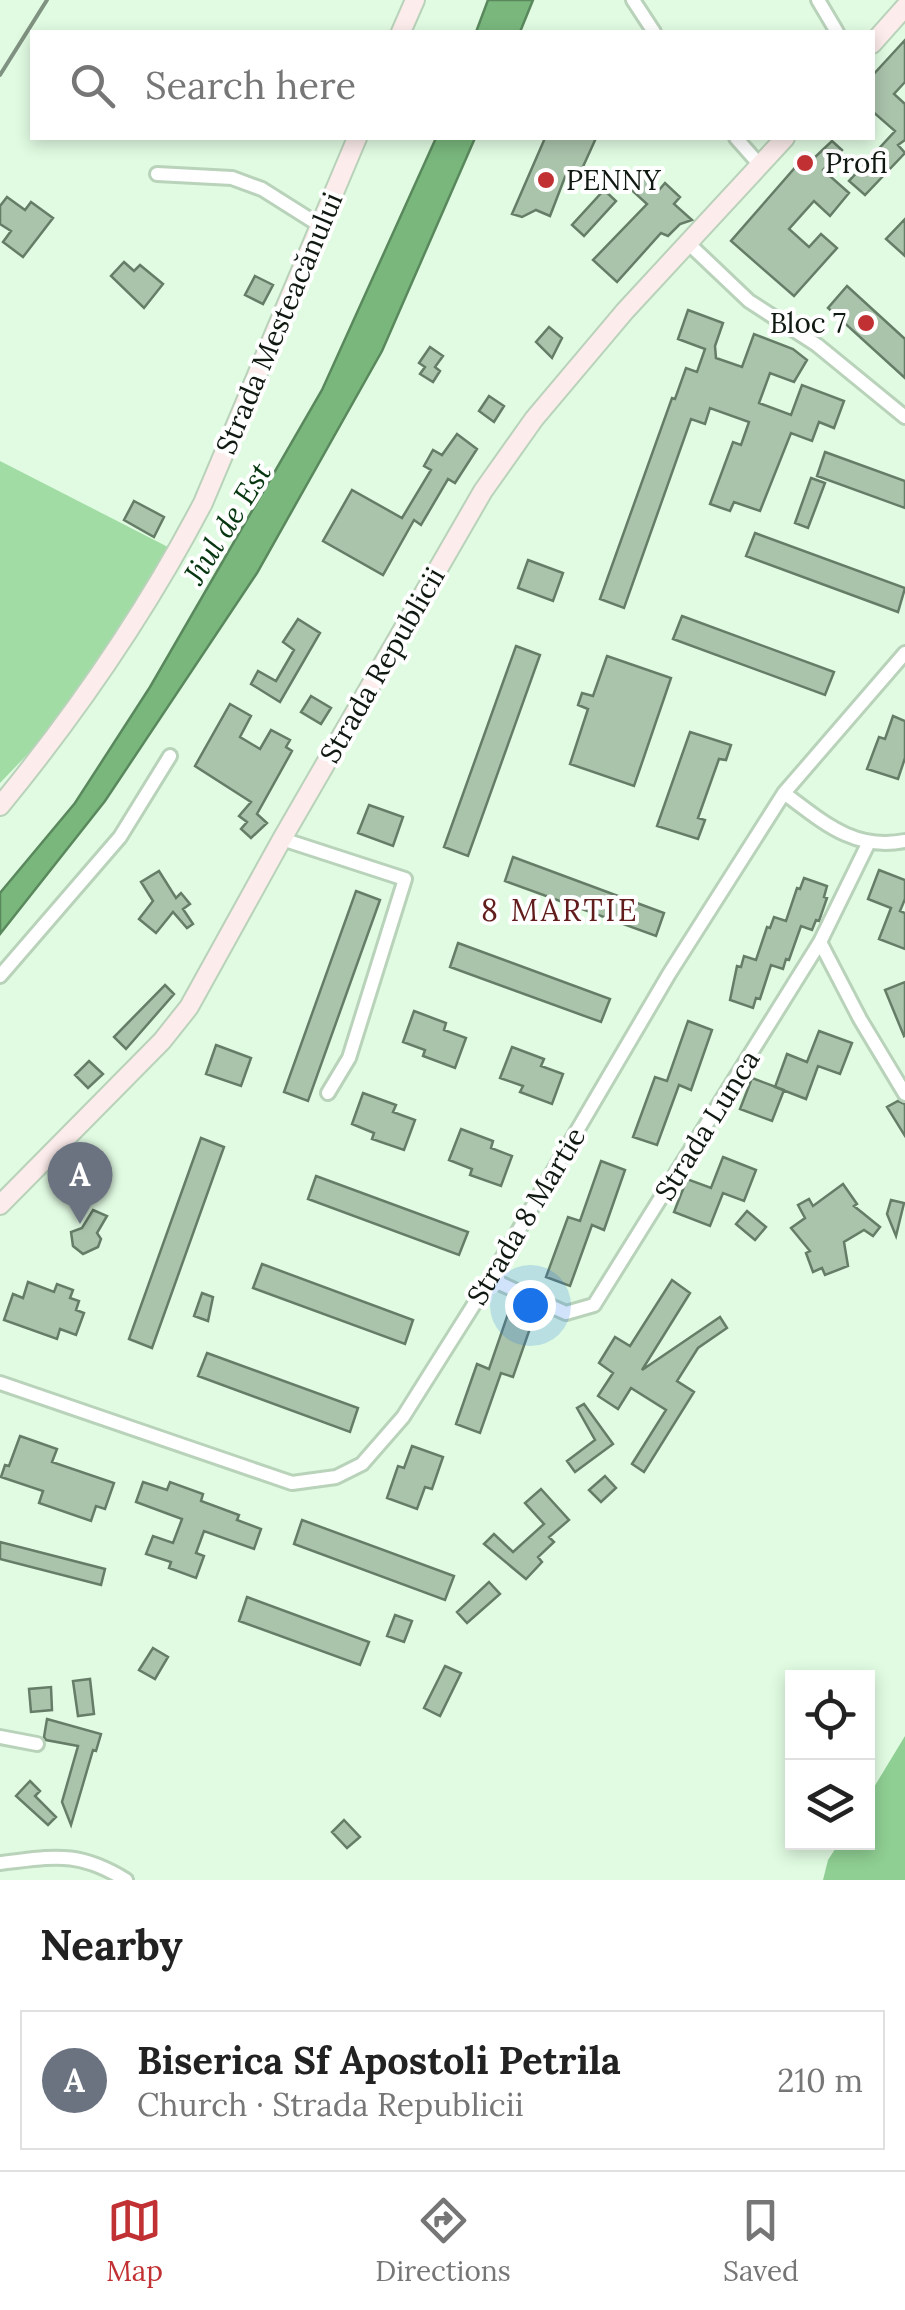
<!DOCTYPE html>
<meta charset="utf-8">
<style>
body{margin:0;font-family:Lora,serif;background:#f6f6f6;color:#222}
.controls{position:absolute;right:30px;bottom:30px;display:grid;overflow:hidden;border-radius:0px;box-shadow:0 5px 15px #0003}
.controls button{width:90px;height:90px;display:grid;place-items:center;padding:0;border:0;border-bottom:2px solid #e0e0e0;background:#fff;color:#222;font:50px sans-serif}
.you{position:absolute;left:530px;top:1305px;width:35px;height:35px;margin:-25px;border:8px solid #fff;border-radius:50%;background:#1a73e8;box-shadow:0 0 0 15px #1a73e833}
.badge{display:grid;place-items:center;width:65px;height:65px;border-radius:50%;background:#c13134;color:#fff;font-size:32px;font-weight:700}
.pin{position:absolute;translate:-50% -82px;filter:drop-shadow(0 2px 5px #0008)}
.pin::after{content:'';position:absolute;top:52px;width:35px;height:30px;background:inherit;clip-path:polygon(0 0,100% 0,50% 100%)}
.list{margin:0;padding:0;list-style:none}
h2{display:flex;justify-content:space-between;align-items:center;height:130px;margin:0;padding:0 40px;font-size:42px}
h2 small{font-size:32px;font-weight:400;color:#767676}
.list li{display:grid;grid-template-columns:65px 1fr auto;gap:30px;align-items:center;box-sizing:border-box;height:140px;margin:0 20px 20px;padding:0 20px;border:2px solid #e0e0e0;border-radius:0px}
.list b{display:block;font-size:38px;white-space:nowrap}
.list p{margin:0;font-size:32px;white-space:nowrap;color:#767676}
.list em{font-size:32px;font-style:normal;color:#767676}
.icon{flex:none;width:55px;height:55px;fill:none;stroke:currentColor;stroke-width:2;stroke-linecap:round;stroke-linejoin:round}
.map{position:relative;flex:none;width:905px;height:1880px;overflow:hidden}
.search{position:absolute;background:#fff;box-shadow:0 5px 15px #0003;left:30px;right:30px;top:30px;height:110px;display:flex;align-items:center;gap:25px;box-sizing:border-box;padding:0 35px;border-radius:0px;color:#767676;font-size:38px}
.sheet{height:290px;background:#fff}
nav{display:flex;justify-content:space-around;align-items:center;box-sizing:border-box;height:140px;border-top:2px solid #e0e0e0;background:#fff;font-size:28px;color:#767676}
nav a{display:grid;justify-items:center;gap:5px}
nav .on{color:#c13134}
.map>svg:first-child{display:block}
.green{fill:#a0dca4}
.forest{fill:#8fcf93}
.water{fill:#79b77d;stroke:#5a885d;stroke-width:2.5}
.building{fill:#aac3ab;stroke:#657c66;stroke-width:2.5}
.lines{fill:none;stroke-linecap:round;stroke-linejoin:round}
.street-casing{stroke:#b9d2ba;stroke-width:18}
.secondary-casing{stroke:#b9d2ba;stroke-width:22}
.street{stroke:#fff;stroke-width:12}
.secondary{stroke:#fceceb;stroke-width:18}
.rail{stroke:#809281;stroke-width:4}
.poi-dot{fill:#c13134;stroke:#fff;stroke-width:4}
.labels{text-anchor:middle;dominant-baseline:central;stroke-width:8;stroke-linejoin:round;paint-order:stroke}
.poi-label{font-size:28px;fill:#101911;stroke:#fff;text-anchor:start}
.street-label{font-size:28px;fill:#101911;stroke:#fff}
.water-label{font-size:30px;font-style:italic;fill:#06360f;stroke:#fff}
.neighbourhood-label{font-size:30px;letter-spacing:2.5px;fill:#611c1b;stroke:#fff}
</style>
<div class="map">
<svg width="905" height="1880" viewBox="0 0 905 1880">
<rect width="100%" height="100%" fill="#e1fbe2"/>
<path class="green" d="M 0,461 L 168,547 L 100,660 L 46,735 L 0,783 Z"/>
<path class="forest" d="M 905,1736 L 905,1880 L 823,1880 L 828,1860 L 839,1843 L 868,1842 L 868,1797 Z"/>
<path class="water" d="M 488,0 L 533,0 L 520,32 L 476,32 Z
M 436,138 L 475,138 L 382,351 L 257,573 L 105,801 L 0,934 L 0,893 L 75,803 L 150,687 L 322,390 Z"/>
<path class="building" d="M 905,40 L 905,82 L 894,94 L 905,104 L 905,140 L 898,145 L 905,153 L 865,195 L 849,181 L 895,131 L 872,111 L 872,76 Z
M 545,138 L 596,138 L 576,182 L 565,177 L 550,216 L 536,210 L 522,217 L 512,214 Z
M 832,141 L 842,150 L 823,170 L 849,193 L 830,216 L 814,201 L 789,229 L 809,247 L 821,234 L 837,248 L 794,296 L 731,241 L 806,155 L 812,160 Z
M 638,171 L 659,190 L 665,183 L 680,197 L 674,204 L 692,220 L 680,224 L 668,236 L 661,233 L 617,282 L 593,260 L 647,204 L 625,184 Z
M 604,190 L 616,201 L 584,236 L 572,225 Z
M 7,197 L 25,210 L 31,202 L 53,218 L 23,257 L 3,242 L 11,231 L 0,224 L 0,206 Z
M 905,219 L 905,256 L 886,239 Z
M 124,262 L 134,271 L 140,265 L 163,284 L 144,308 L 111,276 Z
M 255,276 L 273,285 L 263,304 L 245,295 Z
M 847,286 L 905,339 L 905,378 L 828,308 Z
M 688,310 L 723,323 L 715,346 L 716,358 L 742,367 L 754,334 L 793,349 L 807,360 L 794,382 L 770,373 L 759,403 L 791,415 L 802,385 L 844,401 L 834,428 L 819,422 L 812,441 L 791,433 L 760,511 L 734,502 L 730,511 L 710,504 L 733,442 L 741,445 L 749,422 L 710,408 L 705,424 L 691,419 L 624,608 L 600,599 L 672,398 L 675,399 L 686,368 L 697,372 L 705,349 L 678,339 Z
M 549,327 L 562,338 L 552,358 L 536,342 Z
M 430,347 L 443,356 L 435,367 L 440,371 L 433,382 L 420,374 L 425,367 L 419,363 Z
M 489,396 L 504,406 L 494,422 L 479,411 Z
M 457,434 L 477,449 L 455,483 L 448,479 L 421,525 L 414,520 L 383,575 L 323,541 L 352,490 L 402,518 L 431,470 L 424,466 L 433,450 L 442,455 Z
M 825,452 L 905,481 L 905,508 L 817,476 Z
M 811,478 L 825,483 L 808,528 L 795,523 Z
M 134,501 L 164,517 L 154,537 L 124,520 Z
M 755,533 L 905,588 L 898,612 L 746,556 Z
M 528,560 L 563,573 L 553,601 L 518,588 Z
M 682,616 L 834,672 L 825,695 L 673,639 Z
M 298,619 L 320,633 L 280,702 L 251,684 L 258,671 L 276,681 L 294,650 L 283,642 Z
M 516,646 L 540,655 L 468,856 L 444,847 Z
M 607,656 L 671,678 L 634,786 L 570,764 L 588,709 L 578,705 L 582,693 L 593,696 Z
M 311,696 L 331,708 L 321,724 L 301,712 Z
M 230,704 L 251,716 L 240,737 L 260,749 L 271,730 L 290,740 L 286,747 L 292,751 L 257,814 L 267,823 L 251,838 L 241,829 L 247,822 L 239,816 L 251,802 L 195,766 Z
M 893,716 L 905,721 L 905,758 L 898,779 L 867,769 L 879,737 L 885,739 Z
M 690,732 L 731,745 L 726,760 L 719,759 L 698,818 L 705,820 L 698,839 L 657,826 Z
M 369,805 L 403,817 L 393,846 L 358,833 Z
M 513,857 L 664,913 L 656,936 L 505,881 Z
M 879,870 L 905,880 L 905,899 L 900,911 L 905,913 L 905,949 L 879,939 L 891,908 L 868,899 Z
M 159,871 L 176,898 L 181,893 L 190,904 L 183,909 L 193,924 L 187,928 L 173,912 L 156,933 L 139,919 L 153,901 L 141,882 Z
M 804,878 L 827,886 L 824,897 L 827,898 L 819,921 L 816,920 L 812,930 L 801,926 L 789,960 L 786,959 L 783,969 L 771,965 L 760,999 L 756,998 L 753,1008 L 730,1000 L 737,966 L 741,967 L 744,956 L 756,960 L 767,927 L 770,928 L 774,917 L 786,921 L 797,888 L 800,889 Z
M 356,891 L 380,900 L 308,1101 L 284,1092 Z
M 458,943 L 610,999 L 601,1022 L 450,967 Z
M 905,982 L 905,1035 L 904,1036 L 885,990 Z
M 165,985 L 174,994 L 126,1049 L 114,1037 Z
M 414,1011 L 446,1023 L 444,1030 L 466,1038 L 455,1068 L 423,1056 L 425,1050 L 403,1042 Z
M 688,1021 L 712,1030 L 691,1090 L 679,1085 L 657,1145 L 633,1137 L 655,1077 L 667,1081 Z
M 819,1031 L 852,1043 L 840,1074 L 818,1066 L 806,1099 L 775,1087 L 787,1054 L 807,1062 Z
M 216,1045 L 251,1058 L 241,1086 L 206,1074 Z
M 512,1047 L 544,1059 L 541,1066 L 563,1074 L 552,1104 L 520,1092 L 523,1086 L 500,1078 Z
M 89,1061 L 103,1074 L 88,1088 L 75,1075 Z
M 752,1078 L 784,1090 L 772,1121 L 740,1109 Z
M 363,1093 L 396,1105 L 393,1112 L 415,1120 L 404,1150 L 372,1139 L 374,1133 L 352,1124 Z
M 898,1101 L 905,1104 L 905,1136 L 887,1107 Z
M 461,1129 L 493,1141 L 491,1148 L 512,1156 L 501,1186 L 470,1175 L 472,1169 L 449,1160 Z
M 201,1138 L 224,1147 L 152,1348 L 129,1339 Z
M 723,1157 L 756,1170 L 744,1201 L 723,1193 L 710,1226 L 674,1212 L 687,1179 L 711,1188 Z
M 601,1161 L 625,1170 L 604,1230 L 592,1225 L 570,1286 L 546,1277 L 568,1217 L 580,1221 Z
M 316,1176 L 468,1232 L 459,1255 L 308,1199 Z
M 843,1184 L 857,1204 L 854,1206 L 880,1227 L 873,1236 L 864,1230 L 844,1242 L 848,1266 L 825,1275 L 822,1268 L 813,1272 L 806,1253 L 810,1251 L 791,1228 L 805,1218 L 798,1205 L 809,1199 L 813,1206 Z
M 891,1200 L 904,1203 L 896,1236 L 887,1214 Z
M 93,1210 L 107,1216 L 97,1233 L 101,1239 L 98,1247 L 83,1254 L 73,1246 L 71,1232 L 82,1228 Z
M 747,1211 L 766,1227 L 755,1240 L 736,1224 Z
M 262,1264 L 413,1320 L 405,1344 L 253,1288 Z
M 672,1280 L 690,1293 L 642,1370 L 720,1317 L 727,1328 L 698,1348 L 677,1381 L 694,1392 L 644,1472 L 632,1464 L 666,1410 L 631,1388 L 618,1409 L 598,1396 L 613,1373 L 599,1363 L 615,1337 L 630,1346 Z
M 28,1282 L 54,1292 L 57,1284 L 73,1290 L 70,1298 L 79,1301 L 76,1310 L 84,1313 L 76,1335 L 60,1329 L 57,1339 L 4,1320 L 13,1294 L 23,1298 Z
M 202,1293 L 213,1297 L 208,1321 L 194,1316 Z
M 510,1308 L 534,1317 L 513,1377 L 501,1373 L 480,1433 L 456,1424 L 477,1364 L 489,1369 Z
M 207,1353 L 358,1408 L 350,1432 L 198,1376 Z
M 584,1404 L 613,1444 L 575,1472 L 567,1461 L 595,1440 L 577,1408 Z
M 20,1436 L 57,1449 L 52,1462 L 114,1483 L 105,1509 L 96,1506 L 91,1521 L 39,1503 L 43,1491 L 1,1477 L 5,1465 L 9,1466 Z
M 412,1446 L 443,1457 L 432,1489 L 425,1487 L 417,1509 L 387,1498 L 398,1466 L 404,1468 Z
M 605,1476 L 616,1488 L 601,1502 L 589,1490 Z
M 143,1482 L 167,1490 L 170,1482 L 203,1494 L 201,1501 L 239,1515 L 237,1520 L 261,1529 L 254,1549 L 204,1531 L 196,1553 L 204,1556 L 196,1578 L 169,1568 L 171,1562 L 146,1554 L 153,1536 L 173,1543 L 182,1519 L 136,1502 Z
M 541,1489 L 569,1520 L 549,1537 L 554,1542 L 538,1557 L 542,1562 L 526,1579 L 484,1544 L 494,1534 L 513,1552 L 544,1524 L 525,1503 Z
M 302,1520 L 454,1576 L 445,1600 L 294,1544 Z
M 0,1542 L 105,1569 L 101,1585 L 0,1559 Z
M 489,1582 L 500,1594 L 467,1623 L 457,1612 Z
M 247,1597 L 369,1642 L 360,1665 L 239,1621 Z
M 395,1615 L 412,1621 L 404,1642 L 387,1636 Z
M 153,1648 L 168,1657 L 155,1679 L 139,1670 Z
M 445,1666 L 461,1673 L 440,1716 L 424,1708 Z
M 90,1679 L 94,1714 L 78,1716 L 73,1681 Z
M 51,1687 L 52,1710 L 31,1712 L 29,1689 Z
M 47,1719 L 101,1734 L 96,1751 L 93,1750 L 71,1825 L 62,1802 L 78,1746 L 46,1740 L 44,1737 Z
M 30,1781 L 40,1791 L 35,1796 L 56,1817 L 48,1825 L 16,1796 Z
M 344,1820 L 360,1837 L 347,1848 L 332,1832 Z"/>
<g class="lines">
<g class="street-casing">
<path id="street" d="M 633,0 L 654,32
M 818,0 L 837,32
M 736,138 L 760,165
M 157,174 L 232,178 L 262,189 L 319,225
M 688,243 L 749,301 L 817,345 L 905,417
M 784,793 C 823,822 854,851 905,841
M 282,839 L 405,879 L 349,1058 L 328,1093
M 820,942 L 860,1019 L 905,1094
M 0,976 L 120,837 L 170,756
M 490,1279 L 566,1313 L 594,1305 L 820,942 L 868,844
M 0,1383 L 292,1483 L 336,1477 L 362,1464 L 403,1417 L 490,1279 L 669,974 L 784,793 L 905,653
M 0,1737 L 37,1744
M 0,1863 C 54,1857 77,1850 126,1880"/>
</g>
<g class="secondary-casing">
<path id="secondary" d="M 401,32 L 415,0
M 872,44 L 905,7
M 0,806 C 78,711 146,612 203,503 L 357,138
M 0,1205 L 162,1041 L 189,1007 L 282,839 L 483,491 L 534,419 L 625,311 L 785,138"/>
</g>
<use href="#street" class="street"/>
<use href="#secondary" class="secondary"/>
<path class="rail" d="M 0,75 L 47,0"/>
</g>
<g class="poi-dot">
<circle cx="805" cy="163" r="10"/>
<circle cx="546" cy="180" r="10"/>
<circle cx="866" cy="323" r="10"/>
</g>
<g class="labels">
<g class="poi-label">
<text x="825" y="163">Profi</text>
<text x="566" y="180">PENNY</text>
<text x="846" y="323" text-anchor="end">Bloc 7</text>
</g>
<g class="street-label">
<text transform="translate(279 323) rotate(-67)">Strada Mesteacănului</text>
<text transform="translate(382 665) rotate(-60)">Strada Republicii</text>
<text transform="translate(707 1125) rotate(-58)">Strada Lunca</text>
<text transform="translate(526 1216) rotate(-59)">Strada 8 Martie</text>
</g>
<g class="water-label">
<text transform="translate(227 523) rotate(-58)">Jiul de Est</text>
</g>
<g class="neighbourhood-label">
<text x="560" y="910">8 MARTIE</text>
</g>
</g>
</svg>
<div class="controls">
<button><svg class="icon" aria-label="locate" viewBox="0 0 24 24"><circle cx="12" cy="12" r="6"/><path d="M12 2v4M12 18v4M2 12h4M18 12h4"/></svg></button>
<button><svg class="icon" aria-label="layers" viewBox="0 0 24 24"><path d="M12 4l9 5-9 5-9-5zM3 14l9 5 9-5"/></svg></button>
</div>
<div class="you"></div>
<div class="pin badge" style="left:80px;top:1224px;background:#6b7280">A</div>
<div class="search"><svg class="icon" aria-label="search" viewBox="0 0 24 24"><circle cx="10" cy="10" r="6"/><path d="M15 15l6 6"/></svg>Search here</div>
</div>
<section class="sheet">
<h2>Nearby<small></small></h2>
<ul class="list">
<li><span class="badge" style="background:#6b7280">A</span><div><b>Biserica Sf Apostoli Petrila</b><p>Church · Strada Republicii</p></div><em>210 m</em></li>
</ul>
</section>
<nav>
<a class="on"><svg class="icon" aria-label="map" viewBox="0 0 24 24"><path d="M3 6l6-2 6 2 6-2v14l-6 2-6-2-6 2zM9 4v14M15 6v14"/></svg>Map</a>
<a><svg class="icon" aria-label="directions" viewBox="0 0 24 24"><path d="M12 3l9 9-9 9-9-9zM9 14v-3h6M13 9l2 2-2 2"/></svg>Directions</a>
<a><svg class="icon" aria-label="saved" viewBox="0 0 24 24"><path d="M7 4h10v16l-5-4-5 4z"/></svg>Saved</a>
</nav>
